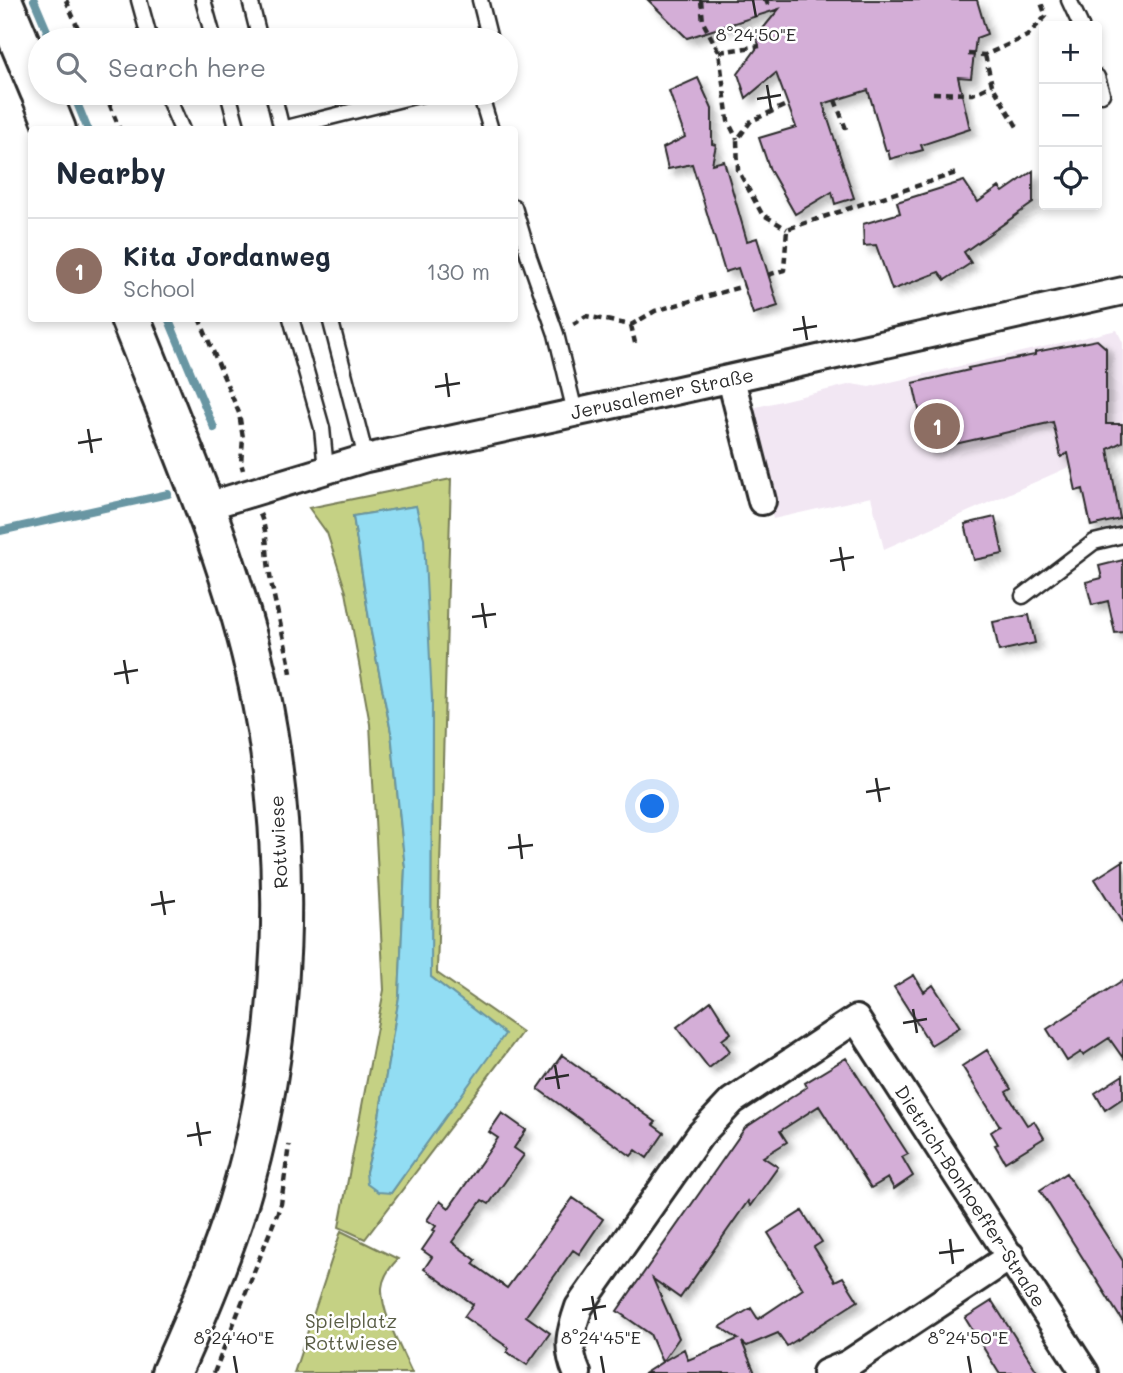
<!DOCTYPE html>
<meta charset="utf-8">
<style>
body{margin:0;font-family:Mali,sans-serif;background:#f2f2f3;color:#1f2937}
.controls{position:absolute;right:21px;top:21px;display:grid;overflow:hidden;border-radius:7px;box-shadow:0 4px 10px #0003}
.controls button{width:63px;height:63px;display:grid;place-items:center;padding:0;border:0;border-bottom:2px solid #e0e1e3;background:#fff;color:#1f2937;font:35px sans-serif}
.you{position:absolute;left:653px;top:807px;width:24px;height:24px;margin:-18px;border:5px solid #fff;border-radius:50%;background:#1a73e8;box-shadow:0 0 0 10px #1a73e833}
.badge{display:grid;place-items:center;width:46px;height:46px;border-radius:50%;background:#c8321e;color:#fff;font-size:23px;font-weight:700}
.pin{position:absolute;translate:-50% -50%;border:4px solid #fff;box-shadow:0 2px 7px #0006}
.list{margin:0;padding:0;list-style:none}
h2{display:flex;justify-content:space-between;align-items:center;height:91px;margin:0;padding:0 28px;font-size:30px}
h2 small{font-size:23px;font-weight:400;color:#747a83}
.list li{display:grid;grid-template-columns:46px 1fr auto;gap:21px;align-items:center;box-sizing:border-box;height:105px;padding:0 28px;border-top:2px solid #e0e1e3}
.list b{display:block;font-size:26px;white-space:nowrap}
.list p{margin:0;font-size:23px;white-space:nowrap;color:#747a83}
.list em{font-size:23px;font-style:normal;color:#747a83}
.icon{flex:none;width:38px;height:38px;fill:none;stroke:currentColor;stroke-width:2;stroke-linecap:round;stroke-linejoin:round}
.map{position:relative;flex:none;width:1123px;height:1373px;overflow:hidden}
.search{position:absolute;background:#fff;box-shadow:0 4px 10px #0003;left:28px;top:28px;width:490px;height:77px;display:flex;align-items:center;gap:18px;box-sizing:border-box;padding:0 24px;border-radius:38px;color:#747a83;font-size:26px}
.panel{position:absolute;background:#fff;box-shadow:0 4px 10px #0003;left:28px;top:126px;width:490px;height:196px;border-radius:7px}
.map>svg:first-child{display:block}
.built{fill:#f2e7f3}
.green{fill:#c5d184;stroke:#787e58;stroke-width:2;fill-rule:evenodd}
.water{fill:#92ddf3;stroke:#6996a3;stroke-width:2}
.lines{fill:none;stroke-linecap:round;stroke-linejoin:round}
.stream{stroke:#6996a3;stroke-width:8}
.building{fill:#d4aed7;stroke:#2b2b2b;stroke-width:2;filter:url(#shadow)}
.lane-casing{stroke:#2b2b2b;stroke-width:19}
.street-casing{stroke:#2b2b2b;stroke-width:32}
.secondary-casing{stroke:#2b2b2b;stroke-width:44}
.path{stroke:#2b2b2b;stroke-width:4.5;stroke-dasharray:7 5;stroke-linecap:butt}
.lane{stroke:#fff;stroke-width:14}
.street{stroke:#fff;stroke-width:26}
.secondary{stroke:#fff;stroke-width:38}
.ticks{fill:none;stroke:#2b2b2b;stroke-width:2.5}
.labels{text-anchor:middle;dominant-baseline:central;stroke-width:5;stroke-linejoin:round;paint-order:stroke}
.street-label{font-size:19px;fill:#2b2b2b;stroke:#fff}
.park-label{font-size:19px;fill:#595d46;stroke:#fff}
.ticks-label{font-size:18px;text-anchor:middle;fill:#2b2b2b;stroke:#fff;stroke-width:5;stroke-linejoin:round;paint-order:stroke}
</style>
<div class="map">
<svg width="1123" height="1373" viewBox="0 0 1123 1373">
<defs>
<filter id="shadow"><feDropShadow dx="6" dy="6" stdDeviation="3.5" flood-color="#0004"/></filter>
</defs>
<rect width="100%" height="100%" fill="#fff"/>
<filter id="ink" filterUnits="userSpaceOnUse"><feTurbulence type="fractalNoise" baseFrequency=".0143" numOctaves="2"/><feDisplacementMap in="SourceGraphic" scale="14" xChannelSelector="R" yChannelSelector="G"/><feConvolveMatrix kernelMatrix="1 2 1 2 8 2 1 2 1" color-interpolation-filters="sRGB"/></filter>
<g filter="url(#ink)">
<path class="built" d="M 1117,330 L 1123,343 L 1123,443 L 884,549 L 871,497 L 773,519 L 748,409 L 852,384 L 869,387 Z"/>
<path class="green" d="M 451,479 L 437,973 L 522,1032 L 365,1239 L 339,1227 L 384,990 L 370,724 L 346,592 L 327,533 L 309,508 ZM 416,506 L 432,701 L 431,977 L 504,1034 L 391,1193 L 366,1172 L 376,1135 L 399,997 L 405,868 L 391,732 L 371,632 L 353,516 Z
M 341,1231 L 398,1259 C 390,1267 383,1277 382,1288 C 381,1313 402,1350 412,1373 L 294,1373 Z"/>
<path class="water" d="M 416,506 L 424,538 L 432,701 L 431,977 L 505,1034 L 391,1193 L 378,1192 L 367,1184 L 366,1172 L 376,1135 L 399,997 L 405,868 L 391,732 L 371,632 L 353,516 Z"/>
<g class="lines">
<path class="stream" d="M 34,0 L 51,40
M 73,93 L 88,130
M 168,318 L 214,428
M 0,531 L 168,494"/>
</g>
<path class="building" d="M 648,0 L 977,0 L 987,34 L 976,38 L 971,78 L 958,77 L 970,129 L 921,145 L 923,150 L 890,159 L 888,150 L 886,151 L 868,90 L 823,104 L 854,198 L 835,204 L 832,192 L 795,214 L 770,170 L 759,138 L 796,127 L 776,73 L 746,98 L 738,74 L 759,45 L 756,37 L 779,9 L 687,38 Z
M 698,78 L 712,109 L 712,144 L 716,145 L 712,164 L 724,161 L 747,241 L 757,238 L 778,306 L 753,314 L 738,268 L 725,272 L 692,164 L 668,169 L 663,148 L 685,137 L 669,91 Z
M 1033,171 L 1033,203 L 964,252 L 971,263 L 945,280 L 939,272 L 892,290 L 876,245 L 864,246 L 863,224 L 900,213 L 897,202 L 964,181 L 978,202 L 999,187 L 1003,192 Z
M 1097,340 L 1106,348 L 1106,424 L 1122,424 L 1122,442 L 1108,449 L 1120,519 L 1091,526 L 1083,489 L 1076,491 L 1068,453 L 1061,457 L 1053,422 L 928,450 L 913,383 L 969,370 L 968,368 L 1035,355 L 1035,352 Z
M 995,517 L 1003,554 L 974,560 L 965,524 Z
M 1123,560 L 1123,632 L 1115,633 L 1108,601 L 1092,605 L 1086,582 L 1102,578 L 1099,566 Z
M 1029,615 L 1035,643 L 999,651 L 993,622 Z
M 1123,861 L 1123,924 L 1095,879 Z
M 914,975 L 924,992 L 933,985 L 960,1027 L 931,1045 L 894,987 Z
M 1123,980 L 1123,1058 L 1109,1038 L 1083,1055 L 1081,1052 L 1067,1061 L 1047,1029 Z
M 711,1001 L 731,1033 L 722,1040 L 730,1051 L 709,1068 L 677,1027 Z
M 987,1050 L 1011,1089 L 1006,1092 L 1027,1125 L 1034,1121 L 1044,1138 L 1005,1162 L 995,1145 L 998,1144 L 991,1132 L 1000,1126 L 962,1066 Z
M 562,1055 L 656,1122 L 653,1125 L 664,1133 L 647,1158 L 636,1150 L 631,1156 L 538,1089 Z
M 846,1058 L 908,1154 L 902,1157 L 913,1176 L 894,1189 L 888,1178 L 871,1188 L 819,1106 L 780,1131 L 787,1142 L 763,1157 L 778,1167 L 750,1206 L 748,1201 L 680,1298 L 653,1279 L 679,1338 L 662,1362 L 684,1349 L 688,1360 L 738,1339 L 720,1327 L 751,1308 L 758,1319 L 803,1289 L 768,1233 L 802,1211 L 822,1242 L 814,1247 L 835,1281 L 843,1277 L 858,1301 L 787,1346 L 778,1333 L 747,1346 L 742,1342 L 755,1373 L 645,1373 L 662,1362 L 650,1334 L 617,1311 L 745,1128 L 807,1087 L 805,1083 Z
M 1123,1075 L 1123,1098 L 1105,1110 L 1095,1093 Z
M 502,1113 L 526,1130 L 514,1148 L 524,1155 L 489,1204 L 482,1200 L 452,1242 L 476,1260 L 473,1264 L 507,1288 L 573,1198 L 603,1219 L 579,1254 L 573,1250 L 526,1316 L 550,1333 L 527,1365 L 507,1352 L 509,1348 L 464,1317 L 473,1304 L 424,1269 L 432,1257 L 422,1250 L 435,1231 L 433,1230 L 436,1226 L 427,1220 L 440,1201 L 449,1208 L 498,1138 L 489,1132 Z
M 1066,1173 L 1123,1261 L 1123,1322 L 1040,1190 Z
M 992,1301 L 1038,1373 L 999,1373 L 965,1318 Z"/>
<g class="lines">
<g class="lane-casing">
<path id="lane" d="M 139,0 L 150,40
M 203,0 L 214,40
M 250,0 L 260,40
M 480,0 L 490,40
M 1069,0 L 1081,26
M 1097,77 L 1102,94
M 166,93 L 182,130
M 228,93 L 238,130
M 273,93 L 282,130
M 480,93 L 491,130
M 282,129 L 426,93
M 514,207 L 529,257 L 556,334 L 575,412
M 291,318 L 322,428 L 326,470
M 330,318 L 366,458
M 1023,596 L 1094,542 L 1123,535"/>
</g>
<g class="street-casing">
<path id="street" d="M 731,379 L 762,501
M 204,507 L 366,458 L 643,398 L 1123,291
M 577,1373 C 566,1347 570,1333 579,1307 L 700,1135 L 732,1101 L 856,1019 L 1085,1373
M 826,1373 L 848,1364 L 1011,1256"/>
</g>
<g class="secondary-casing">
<path id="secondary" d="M 2,0 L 40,91
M 41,93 L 56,130
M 130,318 C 177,437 233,562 259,687 C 294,854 288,1041 238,1204 C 220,1262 196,1318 171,1373"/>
</g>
<path class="path" d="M 66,0 L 83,40
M 701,0 L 703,22 L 719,52 L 728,121 L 737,139
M 766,0 L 768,5
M 719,52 L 760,46
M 968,54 L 985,55 L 1027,36 L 1046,16 L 1040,0
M 985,55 L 992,85 L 1019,130
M 105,93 L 120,130
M 933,93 L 973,94 L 992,85
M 835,100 L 846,129
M 784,106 L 751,121 L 737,140 L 738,170 L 762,214 L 787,229
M 768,275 L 784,270 L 787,229 L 959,172
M 199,318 L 239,413 L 243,438 L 241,463 L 243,470
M 573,324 L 586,316 L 631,325 L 655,311 L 744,286
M 631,325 L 635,343
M 260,514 C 268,532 266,550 269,569 C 274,604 285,638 291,673
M 214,1373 L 281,1204 L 289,1145"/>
<use href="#lane" class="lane"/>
<use href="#street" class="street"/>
<use href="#secondary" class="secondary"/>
</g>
</g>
<path class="ticks" d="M 753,0 L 756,17M 767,85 L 771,109M 757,99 L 781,95M 803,316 L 807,340M 793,330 L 817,326M 446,373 L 449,397M 435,387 L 460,383M 88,429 L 92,453M 78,443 L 102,439M 840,547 L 844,571M 830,561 L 854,557M 482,603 L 486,628M 472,617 L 496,614M 124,660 L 128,684M 114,674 L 138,670M 876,778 L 880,802M 866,792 L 890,788M 519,834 L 522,859M 508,848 L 533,845M 161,891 L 165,915M 151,905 L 175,901M 913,1009 L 917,1033M 903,1023 L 927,1019M 555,1065 L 559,1089M 545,1079 L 569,1075M 197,1122 L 201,1146M 187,1136 L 211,1132M 950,1239 L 953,1264M 939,1253 L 964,1250M 592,1296 L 596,1320M 582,1310 L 606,1306M 234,1356 L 237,1373M 601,1356 L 604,1373M 968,1356 L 971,1373"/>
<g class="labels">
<g class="street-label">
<text transform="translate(662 393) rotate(-12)">Jerusalemer Straße</text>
<text transform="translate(278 842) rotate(-93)">Rottwiese</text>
<text transform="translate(971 1196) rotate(57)">Dietrich-Bonhoeffer-Straße</text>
</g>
<g class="park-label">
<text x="351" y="1320">Spielplatz<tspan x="351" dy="22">Rottwiese</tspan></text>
</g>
</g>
<g class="ticks-label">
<text x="756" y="41">8°24'50"E</text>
<text x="234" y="1344">8°24'40"E</text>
<text x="601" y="1344">8°24'45"E</text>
<text x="968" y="1344">8°24'50"E</text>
</g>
</svg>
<div class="controls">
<button>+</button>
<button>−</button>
<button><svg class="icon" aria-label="locate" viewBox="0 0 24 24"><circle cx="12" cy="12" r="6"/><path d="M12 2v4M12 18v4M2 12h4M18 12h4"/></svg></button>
</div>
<div class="you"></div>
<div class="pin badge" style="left:937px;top:426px;background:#8d6e63">1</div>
<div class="search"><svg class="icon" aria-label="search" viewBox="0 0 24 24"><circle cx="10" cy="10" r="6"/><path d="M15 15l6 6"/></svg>Search here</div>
<section class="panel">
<h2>Nearby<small></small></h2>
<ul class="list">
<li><span class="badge" style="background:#8d6e63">1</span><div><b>Kita Jordanweg</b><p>School</p></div><em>130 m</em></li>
</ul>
</section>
</div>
